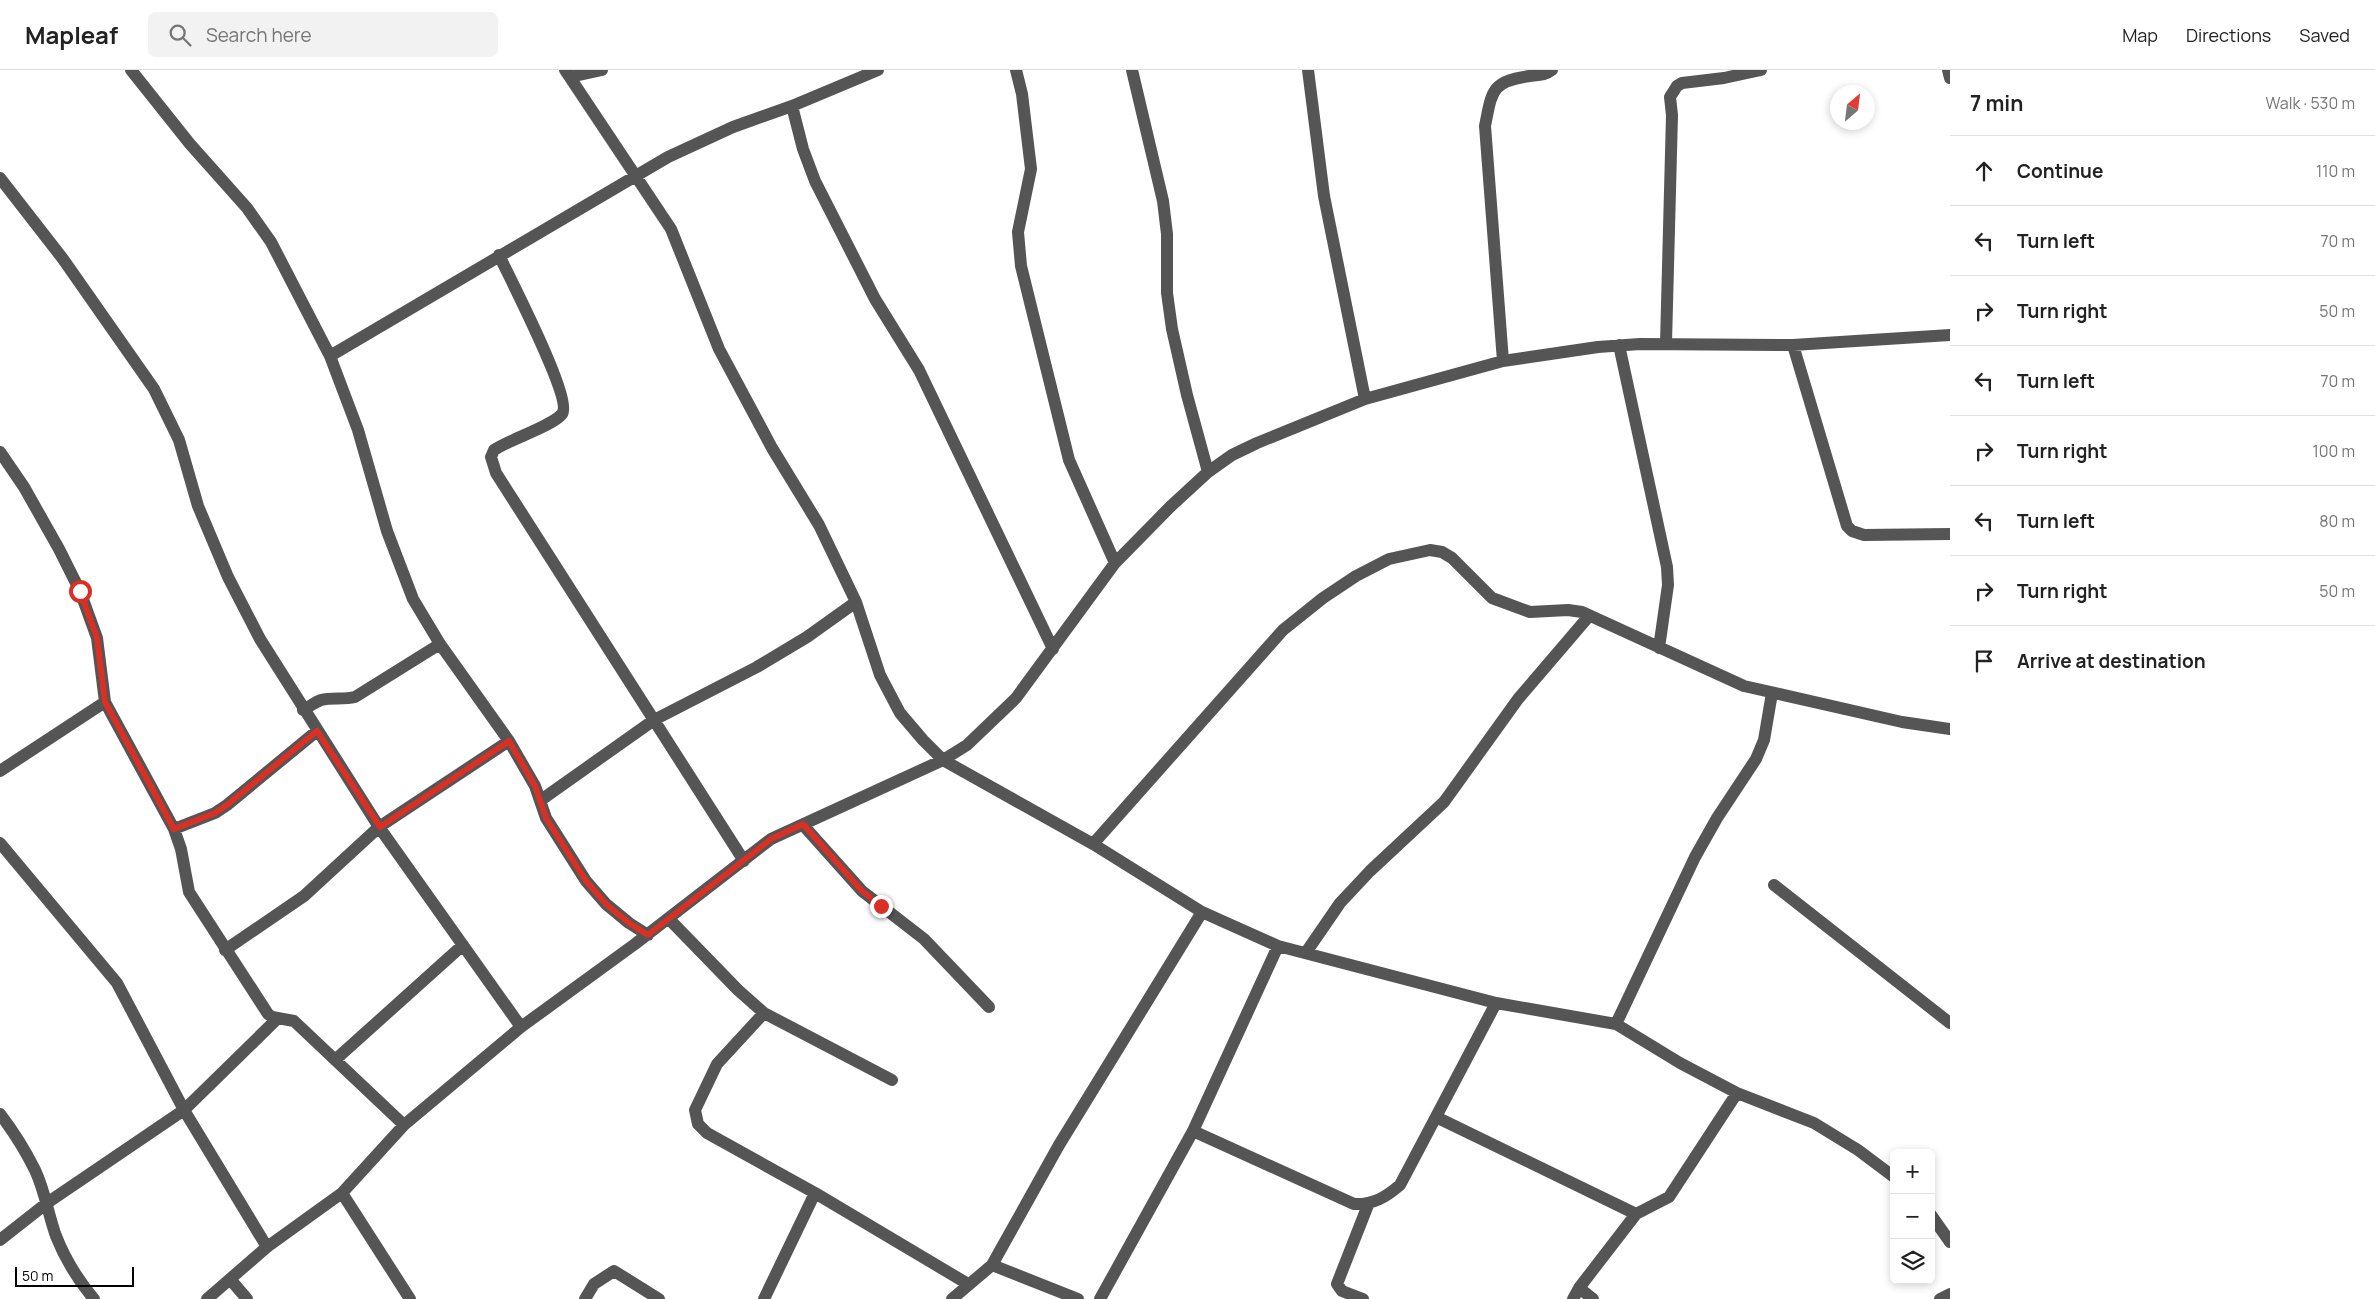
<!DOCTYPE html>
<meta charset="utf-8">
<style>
body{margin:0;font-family:Manrope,sans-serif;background:#f2f2f2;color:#222}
.controls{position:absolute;right:15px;bottom:15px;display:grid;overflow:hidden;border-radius:8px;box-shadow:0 2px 8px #0003}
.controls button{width:45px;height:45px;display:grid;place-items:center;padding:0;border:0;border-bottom:1px solid #e0e0e0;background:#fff;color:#222;font:25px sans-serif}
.compass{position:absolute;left:1830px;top:15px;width:45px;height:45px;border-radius:50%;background:#fff;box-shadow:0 2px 8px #0003;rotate:28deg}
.scale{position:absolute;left:15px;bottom:12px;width:119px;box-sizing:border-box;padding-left:5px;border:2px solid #000;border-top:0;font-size:14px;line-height:18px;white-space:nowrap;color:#000;-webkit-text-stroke:4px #fff;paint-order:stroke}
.stop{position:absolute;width:15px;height:15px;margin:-11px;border:4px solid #d93025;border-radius:50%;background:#fff}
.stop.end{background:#d93025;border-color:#fff;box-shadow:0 1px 5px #0008}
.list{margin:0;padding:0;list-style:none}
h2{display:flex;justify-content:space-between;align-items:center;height:65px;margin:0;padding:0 20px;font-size:21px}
h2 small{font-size:16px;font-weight:400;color:#767676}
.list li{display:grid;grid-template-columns:32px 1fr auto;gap:15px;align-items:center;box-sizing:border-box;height:70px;padding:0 20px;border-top:1px solid #e0e0e0}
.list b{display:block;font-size:19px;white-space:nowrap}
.list em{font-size:16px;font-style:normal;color:#767676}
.icon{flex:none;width:28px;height:28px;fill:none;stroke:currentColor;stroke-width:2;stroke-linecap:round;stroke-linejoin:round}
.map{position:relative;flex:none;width:1950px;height:1229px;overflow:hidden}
header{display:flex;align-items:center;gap:30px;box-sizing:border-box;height:70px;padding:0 25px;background:#fff;border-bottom:1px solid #e0e0e0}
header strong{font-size:24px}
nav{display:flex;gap:28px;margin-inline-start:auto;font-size:18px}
.search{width:350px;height:45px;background:#f2f2f2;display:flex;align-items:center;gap:12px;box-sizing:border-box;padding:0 18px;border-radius:8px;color:#767676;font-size:19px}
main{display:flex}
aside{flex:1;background:#fff}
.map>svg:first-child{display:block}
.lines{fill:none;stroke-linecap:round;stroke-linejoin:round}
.minor{stroke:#555;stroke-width:12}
.route{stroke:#d93025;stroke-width:6}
</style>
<header>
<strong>Mapleaf</strong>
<div class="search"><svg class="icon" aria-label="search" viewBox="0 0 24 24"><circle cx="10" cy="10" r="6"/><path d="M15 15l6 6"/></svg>Search here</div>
<nav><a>Map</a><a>Directions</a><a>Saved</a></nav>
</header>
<main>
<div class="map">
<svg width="1950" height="1229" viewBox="0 0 1950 1229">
<rect width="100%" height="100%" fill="#fff"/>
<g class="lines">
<path class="minor" d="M 131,0 L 190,74 L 247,138 L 271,172 L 330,286 L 358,360 L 387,461 L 413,529 L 440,574 L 509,671 L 535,716 L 546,748 L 586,811 L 606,834 L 629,853 L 648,865
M 565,0 L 671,159 L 719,279 L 772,378 L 819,455 L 856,532 L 880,605 L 900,643 L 923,670 L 943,690 L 1093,774 L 1202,842 L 1278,876 L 1496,933 L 1616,954 L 1680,993 L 1737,1023 L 1814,1053 L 1858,1080 L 1894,1107
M 1016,0 L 1022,24 L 1031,99 L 1018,162 L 1021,196 L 1069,390 L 1115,493
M 1132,0 L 1163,131 L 1167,164 L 1167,223 L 1172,259 L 1187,325 L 1208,402
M 1308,0 L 1324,126 L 1365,329
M 1948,0 L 1950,8
M 570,7 L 602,0
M 792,36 L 803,79 L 815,111 L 875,229 L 919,300 L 1053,579
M 0,108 L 63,189 L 154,319 L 179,370 L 198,436 L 228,507 L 260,569 L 379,757 L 521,957
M 499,185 C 509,207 573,329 562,344 C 551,357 510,369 494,380 L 491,387 L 496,403 L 744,791
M 1666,273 L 1672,45 L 1670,27 L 1677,16 L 1682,13 L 1724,8 L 1761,0
M 1619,275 L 1667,497 L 1668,515 L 1659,578
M 1793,275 L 1847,456 L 1852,461 L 1864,465 L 1950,464
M 330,286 L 668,87 L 733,57 L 792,36 L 878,0
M 1503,291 L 1485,56 C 1492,21 1491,11 1530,6 C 1538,5 1546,5 1552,0
M 0,382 L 24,417 L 59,479 L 80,521 L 97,568 L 105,632 L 174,759 L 181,779 L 189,822 L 268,944 L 272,947 L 294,951 L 404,1055
M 303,640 C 309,637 315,632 321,630 C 332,627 343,630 355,627 L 440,574
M 0,701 L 105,632
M 541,730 L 654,650 L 757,597 L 807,567 L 856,532
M 803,755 L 862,821 L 924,869 L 989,937
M 174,759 L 215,743 L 227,735 L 317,661
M 0,773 L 117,913 L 184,1040 L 267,1177
M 1093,774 L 1283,560 L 1323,528 L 1356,506 L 1389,489 L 1430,480 L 1442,482 L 1452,488 L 1492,528 L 1530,542 L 1568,540 L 1582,542 L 1744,616 L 1902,652 L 1950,659
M 1774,815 L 1950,953
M 669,849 L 738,920 L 764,943 L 892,1010
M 225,880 L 304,826 L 379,757 L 509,671
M 1307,881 L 1340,833 L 1370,801 L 1444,732 L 1518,629 L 1589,546
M 764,943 L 717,994 L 695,1040 L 698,1054 L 707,1063 L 815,1123 L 968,1214
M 1616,954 L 1695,787 L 1717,748 L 1756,689 L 1764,670 L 1772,623
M 335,990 L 463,875
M 0,1044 C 13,1061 25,1080 35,1100 C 45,1121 48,1144 56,1166 C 65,1189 78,1210 94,1229
M 1436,1047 L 1636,1144
M 1193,1061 L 1354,1134 C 1373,1135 1386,1127 1400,1115 L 1496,933
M 342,1123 L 410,1229
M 1931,1145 L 1950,1172
M 0,1170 L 47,1133 L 184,1040 L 277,949
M 992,1195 L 1078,1229
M 230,1209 L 247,1229
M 1579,1218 L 1593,1229
M 207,1229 L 267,1177 L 342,1123 L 404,1055 L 521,957 L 635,874 L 771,769 L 943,690 L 967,675 L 1016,628 L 1115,493 L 1170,437 L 1208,402 L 1232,385 L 1257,373 L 1365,329 L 1503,291 L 1598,277 L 1640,274 L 1793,275 L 1950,265
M 585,1229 L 594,1214 L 614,1201 L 659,1229
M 764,1229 L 815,1123
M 952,1229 L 992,1195 L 1059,1075 L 1202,842
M 1100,1229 L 1193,1061 L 1278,876
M 1363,1229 L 1342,1221 L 1337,1214 L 1368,1135
M 1573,1229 L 1579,1218 L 1636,1144 L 1669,1127 L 1737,1023
M 1940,1229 L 1950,1224"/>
</g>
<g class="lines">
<path class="route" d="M 80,521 L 97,568 L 105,632 L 174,759 L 215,743 L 227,735 L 317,661 L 380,757 L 509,671 L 535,716 L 546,748 L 586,811 L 606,834 L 629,853 L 648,865 L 771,769 L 803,754 L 862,821 L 881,836"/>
</g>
</svg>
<div class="controls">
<button>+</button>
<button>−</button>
<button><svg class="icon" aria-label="layers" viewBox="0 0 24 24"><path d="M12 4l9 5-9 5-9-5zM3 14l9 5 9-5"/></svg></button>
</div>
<svg class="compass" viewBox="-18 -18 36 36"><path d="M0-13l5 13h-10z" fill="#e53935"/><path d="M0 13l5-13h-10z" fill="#767676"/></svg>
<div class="scale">50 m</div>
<div class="stop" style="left:80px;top:521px"></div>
<div class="stop end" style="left:881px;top:836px"></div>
</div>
<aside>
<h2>7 min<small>Walk · 530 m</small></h2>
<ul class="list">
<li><svg class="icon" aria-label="ahead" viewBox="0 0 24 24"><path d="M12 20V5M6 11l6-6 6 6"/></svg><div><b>Continue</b></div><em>110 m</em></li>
<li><svg class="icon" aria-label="left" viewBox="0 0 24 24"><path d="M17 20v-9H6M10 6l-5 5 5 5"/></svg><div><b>Turn left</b></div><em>70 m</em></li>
<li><svg class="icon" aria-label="right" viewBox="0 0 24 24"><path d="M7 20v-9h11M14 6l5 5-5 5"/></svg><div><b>Turn right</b></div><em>50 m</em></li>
<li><svg class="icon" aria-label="left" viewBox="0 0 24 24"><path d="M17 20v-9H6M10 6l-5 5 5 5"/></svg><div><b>Turn left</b></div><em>70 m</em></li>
<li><svg class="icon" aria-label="right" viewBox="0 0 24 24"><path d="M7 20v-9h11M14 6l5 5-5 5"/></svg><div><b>Turn right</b></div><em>100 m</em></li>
<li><svg class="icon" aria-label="left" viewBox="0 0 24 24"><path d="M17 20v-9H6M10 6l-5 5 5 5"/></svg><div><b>Turn left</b></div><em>80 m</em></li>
<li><svg class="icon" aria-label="right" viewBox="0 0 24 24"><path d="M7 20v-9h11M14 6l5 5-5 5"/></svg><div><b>Turn right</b></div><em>50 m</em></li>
<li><svg class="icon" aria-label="arrive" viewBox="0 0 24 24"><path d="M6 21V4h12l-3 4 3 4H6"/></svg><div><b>Arrive at destination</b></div></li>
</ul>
</aside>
</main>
